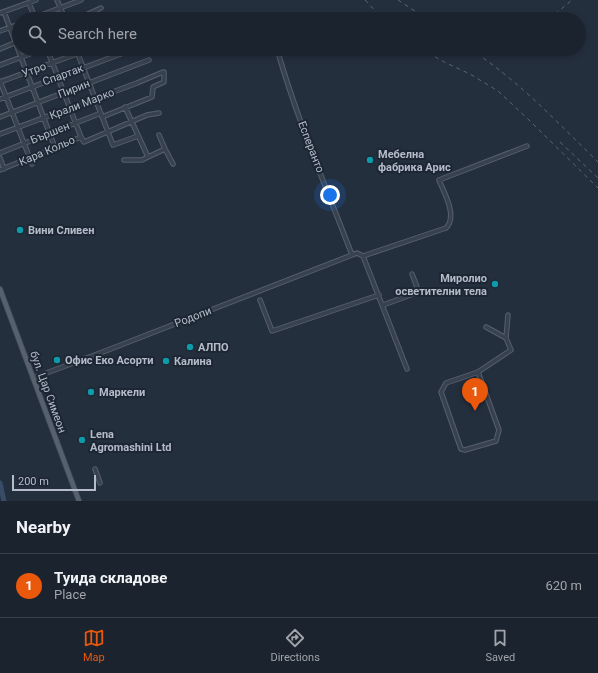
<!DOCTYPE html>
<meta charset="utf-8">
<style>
body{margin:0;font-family:Roboto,sans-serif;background:#282f3a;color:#f1f3f6}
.scale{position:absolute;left:12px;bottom:10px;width:84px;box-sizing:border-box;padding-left:4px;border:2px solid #b4bcc9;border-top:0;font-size:11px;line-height:14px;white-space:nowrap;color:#b4bcc9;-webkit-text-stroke:3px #1d2633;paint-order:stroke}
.you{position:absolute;left:330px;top:195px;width:14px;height:14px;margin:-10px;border:3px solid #fff;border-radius:50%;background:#1a73e8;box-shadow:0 0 0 6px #1a73e833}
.badge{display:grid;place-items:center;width:26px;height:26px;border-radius:50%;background:#ea580c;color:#fff;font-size:13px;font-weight:700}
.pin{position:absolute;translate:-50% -33px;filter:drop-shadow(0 1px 2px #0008)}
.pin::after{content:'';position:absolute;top:21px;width:14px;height:12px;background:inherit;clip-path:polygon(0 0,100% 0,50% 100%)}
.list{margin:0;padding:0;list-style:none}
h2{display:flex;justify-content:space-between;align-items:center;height:52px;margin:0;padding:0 16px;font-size:17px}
h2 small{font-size:13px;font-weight:400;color:#a0a4aa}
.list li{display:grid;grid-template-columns:26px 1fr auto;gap:12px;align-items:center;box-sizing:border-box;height:64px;padding:0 16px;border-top:1px solid #39404a}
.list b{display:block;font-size:15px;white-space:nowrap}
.list p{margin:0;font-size:13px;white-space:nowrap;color:#a0a4aa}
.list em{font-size:13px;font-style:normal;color:#a0a4aa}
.icon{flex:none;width:22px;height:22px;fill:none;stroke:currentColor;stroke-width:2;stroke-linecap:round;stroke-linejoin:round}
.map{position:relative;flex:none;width:598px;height:501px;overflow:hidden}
.search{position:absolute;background:#1b232e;box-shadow:0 2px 6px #0003;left:12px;right:12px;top:12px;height:44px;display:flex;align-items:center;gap:10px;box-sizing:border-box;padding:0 14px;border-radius:22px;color:#a0a4aa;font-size:15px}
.sheet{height:116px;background:#1b232e}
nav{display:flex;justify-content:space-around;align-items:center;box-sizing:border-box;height:56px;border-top:1px solid #39404a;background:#1b232e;font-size:11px;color:#a0a4aa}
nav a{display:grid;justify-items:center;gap:2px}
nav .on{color:#ea580c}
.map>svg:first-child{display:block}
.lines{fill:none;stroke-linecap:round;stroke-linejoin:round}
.river{stroke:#394c67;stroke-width:5}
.minor-casing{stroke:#565f6c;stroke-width:5.5}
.major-casing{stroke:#414a57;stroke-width:6}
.minor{stroke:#38414e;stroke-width:3.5}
.major{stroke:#56606e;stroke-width:4.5}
.rail{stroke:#5a6575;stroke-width:1;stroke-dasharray:4 4;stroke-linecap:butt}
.culture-dot{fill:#0f9aa8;stroke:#1d2633;stroke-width:1.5}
.labels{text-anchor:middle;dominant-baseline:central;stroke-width:4;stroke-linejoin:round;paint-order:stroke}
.street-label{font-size:11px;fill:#b4bcc9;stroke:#1d2633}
.poi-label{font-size:11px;font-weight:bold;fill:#b4bcc9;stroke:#1d2633;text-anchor:start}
</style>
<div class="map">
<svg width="598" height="501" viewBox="0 0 598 501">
<rect width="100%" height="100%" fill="#242f3e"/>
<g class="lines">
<path class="river" d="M 0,483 L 4,501"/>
<g class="minor-casing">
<path id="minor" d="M 57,0 L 65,19
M 29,3 L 35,18
M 4,12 L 55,148
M 0,13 L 36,0
M 31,19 L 81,0
M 77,19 L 101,8
M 0,31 L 19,24
M 0,49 L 19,41
M 47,49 L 81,137
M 76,49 L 113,145 L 138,136
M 277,49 C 297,119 326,187 352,255 L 357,253 L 363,256 L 407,369
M 0,65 L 43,49
M 0,81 L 32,164
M 0,82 L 90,49
M 0,99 L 126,52
M 0,117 L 149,60
M 0,134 L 137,83 L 163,72 L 164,72 L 164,82 L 153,87 L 152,97 L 102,117
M 159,135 L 165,149
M 0,153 L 101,113
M 148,157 L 165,149 L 173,164
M 0,158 L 4,169
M 124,160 L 142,160 L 148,157 L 125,107
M 0,170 L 81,137 L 84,142 L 147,115 L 159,113
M 363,256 L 446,228 C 458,216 444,193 439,180 L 527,146
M 260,300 L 272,331 L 379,295
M 383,305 L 416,293 L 417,287 L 412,274
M 506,338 L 508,315
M 478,372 L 446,383 L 441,392 L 461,449 L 465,450 L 496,441 L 499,430 L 478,372 L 511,350 L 506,338 L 486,327
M 33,378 L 108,350 L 352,255
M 95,469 L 100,483"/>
</g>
<g class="major-casing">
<path id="major" d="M 0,289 L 79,501"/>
</g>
<use href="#minor" class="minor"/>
<use href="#major" class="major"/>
<path class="rail" d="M 365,0 L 383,19
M 398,0 L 427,19
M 549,19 L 572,0
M 421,49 L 446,63 L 470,74 L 498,91 L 529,120 L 598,188
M 470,49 C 518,80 557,122 598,162
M 560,142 L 598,178"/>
</g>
<g class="culture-dot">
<circle cx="370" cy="160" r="4"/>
<circle cx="20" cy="230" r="4"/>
<circle cx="495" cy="284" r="4"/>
<circle cx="190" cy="347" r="4"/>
<circle cx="57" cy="360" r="4"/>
<circle cx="166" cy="361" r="4"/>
<circle cx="91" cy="392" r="4"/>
<circle cx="82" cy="440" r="4"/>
</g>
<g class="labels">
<g class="street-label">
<text transform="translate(34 70) rotate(-20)">Утро</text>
<text transform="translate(63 75) rotate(-20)">Спартак</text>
<text transform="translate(74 89) rotate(-21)">Пирин</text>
<text transform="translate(82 104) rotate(-21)">Крали Марко</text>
<text transform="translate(50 133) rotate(-22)">Бършен</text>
<text transform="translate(311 147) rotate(69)">Есперанто</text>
<text transform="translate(47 151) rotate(-23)">Кара Кольо</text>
<text transform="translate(193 317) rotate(-21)">Родопи</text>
<text transform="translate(48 392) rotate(70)">бул. Цар Симеон</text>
</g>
<g class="poi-label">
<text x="378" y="154">Мебелна<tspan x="378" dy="13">фабрика Арис</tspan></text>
<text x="28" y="230">Вини Сливен</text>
<text x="487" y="278" text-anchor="end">Миролио<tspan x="487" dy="13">осветителни тела</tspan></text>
<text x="198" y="347">АЛПО</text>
<text x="65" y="360">Офис Еко Асорти</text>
<text x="174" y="361">Калина</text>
<text x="99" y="392">Маркели</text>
<text x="90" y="434">Lena<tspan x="90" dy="13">Agromashini Ltd</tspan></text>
</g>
</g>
</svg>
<div class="scale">200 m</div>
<div class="you"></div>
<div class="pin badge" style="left:475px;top:411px">1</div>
<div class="search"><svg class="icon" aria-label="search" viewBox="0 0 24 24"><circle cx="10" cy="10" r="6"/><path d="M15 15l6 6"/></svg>Search here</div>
</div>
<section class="sheet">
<h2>Nearby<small></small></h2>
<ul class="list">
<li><span class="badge">1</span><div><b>Туида складове</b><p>Place</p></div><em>620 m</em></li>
</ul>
</section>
<nav>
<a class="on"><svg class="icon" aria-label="map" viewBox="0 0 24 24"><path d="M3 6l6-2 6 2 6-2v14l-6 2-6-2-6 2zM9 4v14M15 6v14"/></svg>Map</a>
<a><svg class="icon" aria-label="directions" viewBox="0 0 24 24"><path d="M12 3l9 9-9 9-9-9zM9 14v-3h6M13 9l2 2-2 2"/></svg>Directions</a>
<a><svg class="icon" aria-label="saved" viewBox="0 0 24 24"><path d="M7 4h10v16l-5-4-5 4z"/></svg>Saved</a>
</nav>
